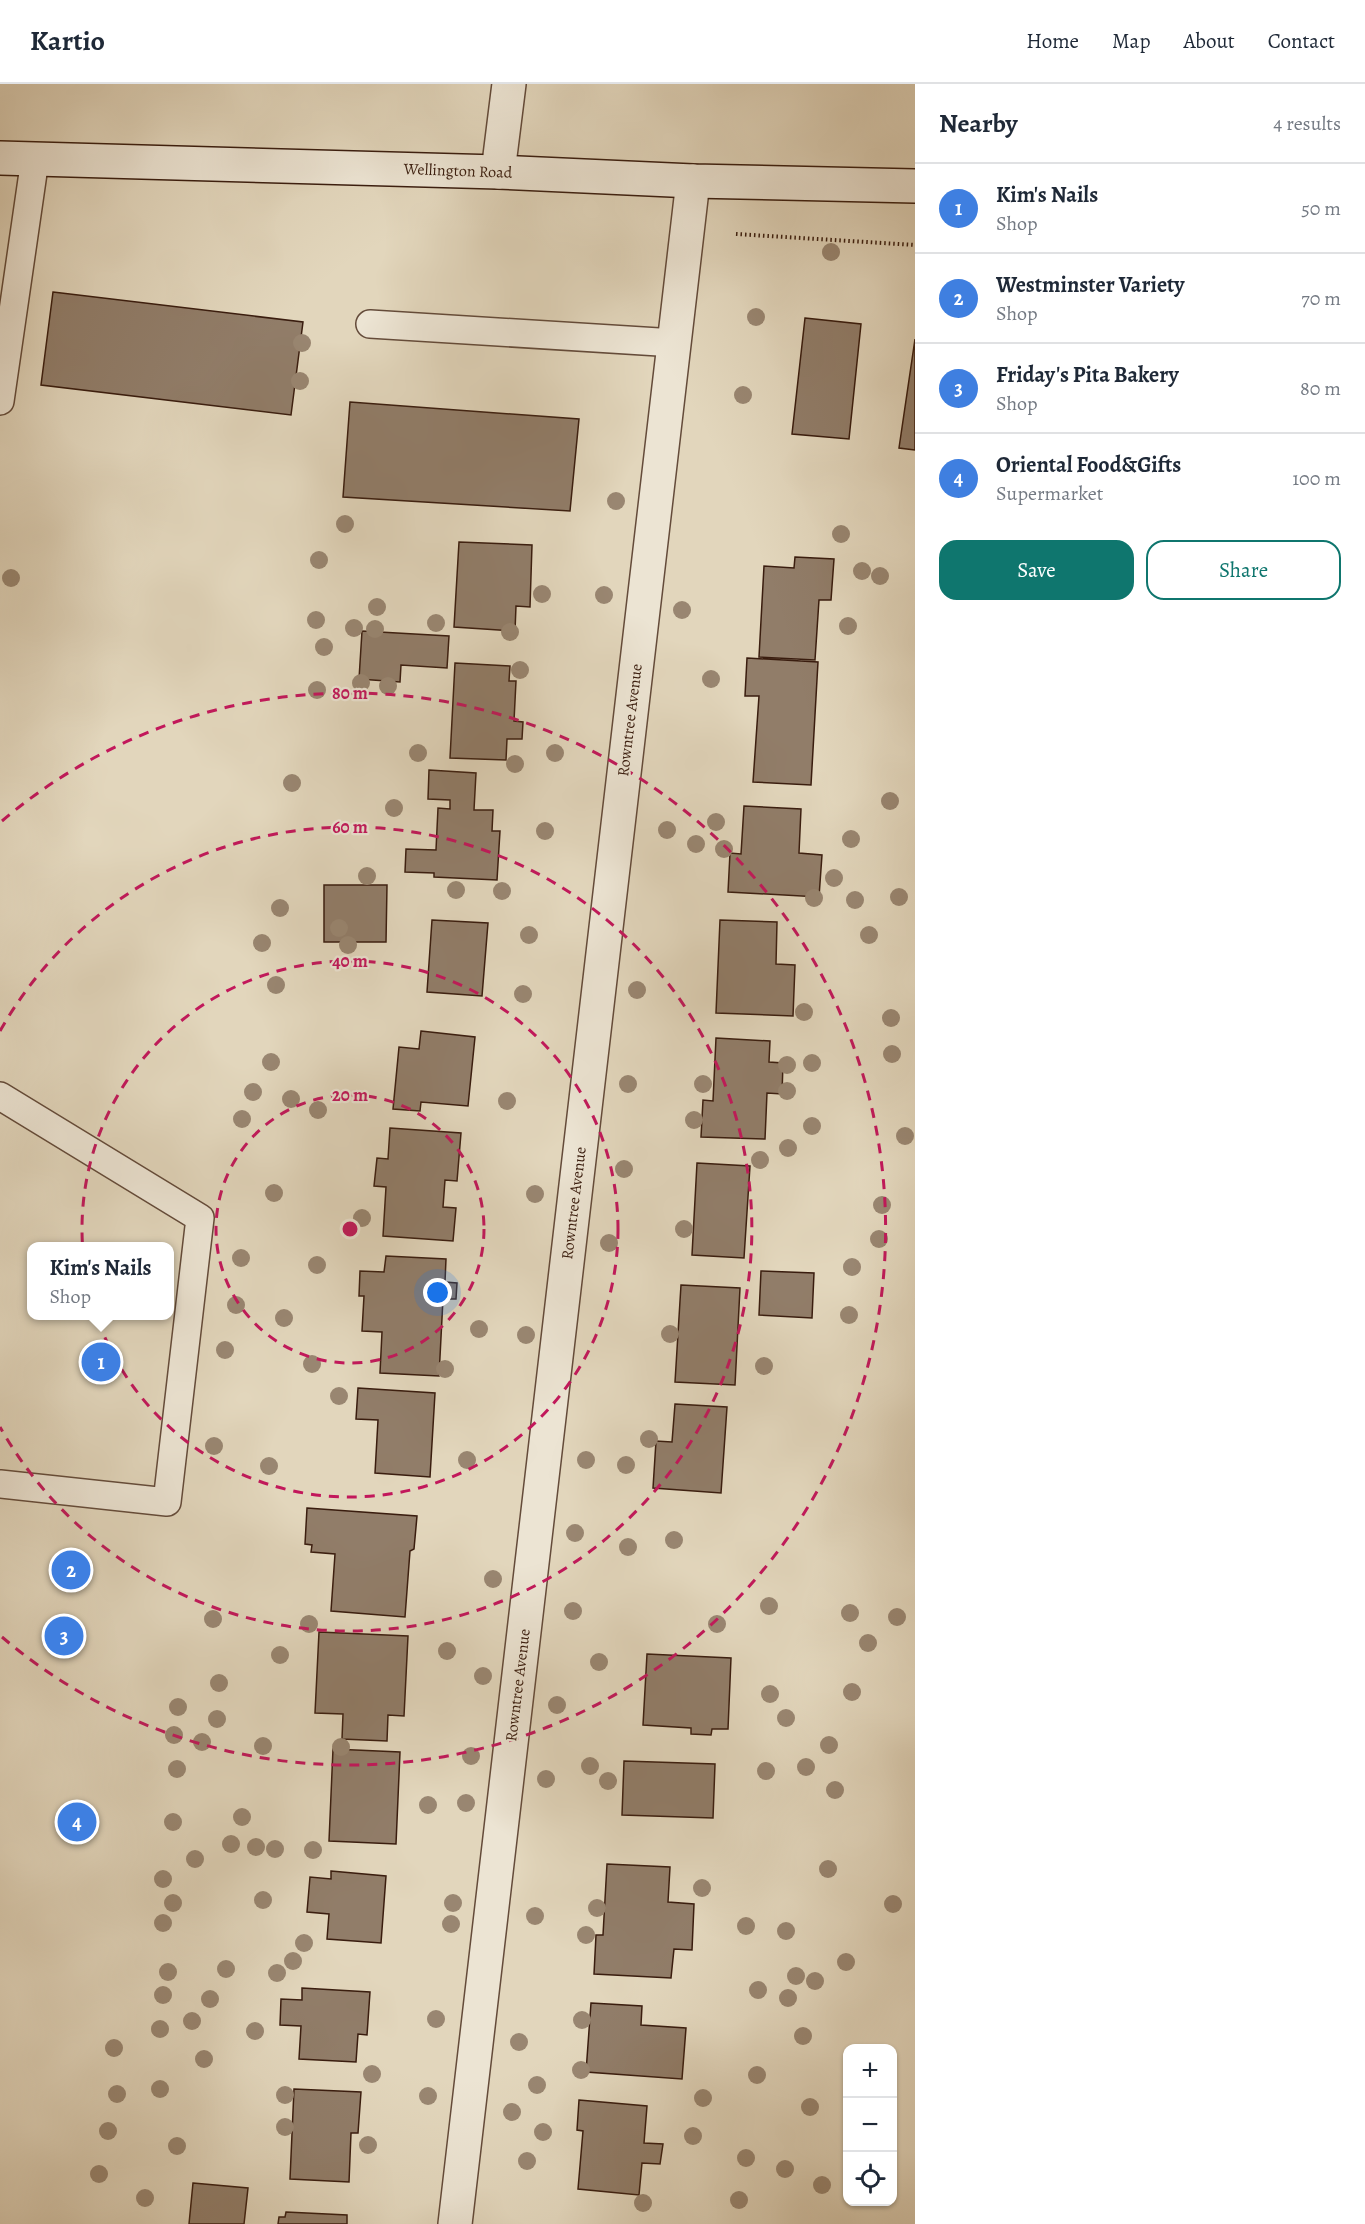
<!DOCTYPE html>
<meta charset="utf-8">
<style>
body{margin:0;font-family:Alegreya,serif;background:#f2f2f3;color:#1f2937}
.controls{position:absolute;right:18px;bottom:18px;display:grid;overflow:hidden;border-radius:12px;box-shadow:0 2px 4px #0004}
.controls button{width:54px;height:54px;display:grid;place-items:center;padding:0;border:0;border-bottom:2px solid #e0e1e3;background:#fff;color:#1f2937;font:30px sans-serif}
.you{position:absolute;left:438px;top:1209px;width:21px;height:21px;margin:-15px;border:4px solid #fff;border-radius:50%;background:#1a73e8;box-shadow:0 0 0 9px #1a73e833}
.badge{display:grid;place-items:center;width:39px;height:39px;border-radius:50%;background:#0f766e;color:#fff;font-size:20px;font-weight:700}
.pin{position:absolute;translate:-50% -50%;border:3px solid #fff;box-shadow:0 2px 6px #0006}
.popup{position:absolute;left:27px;top:1158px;width:147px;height:78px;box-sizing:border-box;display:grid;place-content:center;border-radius:12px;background:#fff;filter:drop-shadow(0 2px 4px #0005);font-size:20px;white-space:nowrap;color:#747a83}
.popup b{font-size:22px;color:#1f2937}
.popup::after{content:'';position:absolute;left:50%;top:100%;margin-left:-12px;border:12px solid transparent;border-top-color:#fff}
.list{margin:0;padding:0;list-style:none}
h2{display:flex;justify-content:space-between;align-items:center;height:78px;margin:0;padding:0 24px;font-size:26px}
h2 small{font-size:20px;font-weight:400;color:#747a83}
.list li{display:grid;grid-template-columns:39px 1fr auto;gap:18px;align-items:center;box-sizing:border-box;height:90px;padding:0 24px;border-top:2px solid #e0e1e3}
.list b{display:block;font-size:22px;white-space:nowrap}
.list p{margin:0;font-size:20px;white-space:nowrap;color:#747a83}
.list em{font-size:20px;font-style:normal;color:#747a83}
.actions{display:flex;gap:12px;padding:18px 24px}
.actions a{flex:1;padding:14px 0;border:2px solid #0f766e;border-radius:18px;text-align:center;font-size:21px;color:#0f766e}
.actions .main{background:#0f766e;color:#fff}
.icon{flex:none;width:33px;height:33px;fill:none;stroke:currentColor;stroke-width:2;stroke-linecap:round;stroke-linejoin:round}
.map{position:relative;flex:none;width:915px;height:2140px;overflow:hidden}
header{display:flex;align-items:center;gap:36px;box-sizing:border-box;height:84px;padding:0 30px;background:#fff;border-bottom:2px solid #e0e1e3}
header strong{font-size:28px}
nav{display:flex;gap:33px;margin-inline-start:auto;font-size:21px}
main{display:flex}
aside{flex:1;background:#fff}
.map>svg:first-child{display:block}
.building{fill:#917d69;stroke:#3a1d0f;stroke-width:1.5}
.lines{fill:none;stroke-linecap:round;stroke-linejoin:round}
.service-casing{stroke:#644b3a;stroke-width:30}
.minor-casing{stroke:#644b3a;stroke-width:36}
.secondary-casing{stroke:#3a1d0f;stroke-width:36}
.path{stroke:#3a1d0f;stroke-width:4;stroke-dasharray:1.5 3;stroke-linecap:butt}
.service{stroke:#ece4d3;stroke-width:27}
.minor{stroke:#ece4d3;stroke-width:33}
.secondary{stroke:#ece4d3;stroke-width:33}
.tree{fill:#998671}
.ring{fill:none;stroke:#c2185b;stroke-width:3;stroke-dasharray:10 8}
.labels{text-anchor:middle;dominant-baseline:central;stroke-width:4.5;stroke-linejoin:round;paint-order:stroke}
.street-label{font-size:16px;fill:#3a1d0f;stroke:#ece4d3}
.centre{fill:#c2185b;stroke:#ece4d3;stroke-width:3}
.ring-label{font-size:18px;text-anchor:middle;font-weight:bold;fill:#c2185b;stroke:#ece4d3;stroke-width:4.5;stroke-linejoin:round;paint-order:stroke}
</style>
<header>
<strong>Kartio</strong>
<nav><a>Home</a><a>Map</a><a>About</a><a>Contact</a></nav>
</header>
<main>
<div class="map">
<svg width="915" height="2140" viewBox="0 0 915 2140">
<rect width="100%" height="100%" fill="#e2d6bc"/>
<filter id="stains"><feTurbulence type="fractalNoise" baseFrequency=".00333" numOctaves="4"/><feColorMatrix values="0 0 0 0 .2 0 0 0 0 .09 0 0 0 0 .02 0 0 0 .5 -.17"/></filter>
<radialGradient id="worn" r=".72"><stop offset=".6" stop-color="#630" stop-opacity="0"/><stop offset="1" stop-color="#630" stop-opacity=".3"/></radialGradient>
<path class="building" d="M 53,208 L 303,238 L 291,331 L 41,301 Z
M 805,234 L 861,240 L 849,355 L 792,350 Z
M 915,255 L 915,366 L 899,364 Z
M 350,318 L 579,335 L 570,427 L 343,413 Z
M 459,458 L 532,461 L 530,523 L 516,522 L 515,547 L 454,543 Z
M 795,473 L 834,475 L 831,516 L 819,516 L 815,576 L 759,573 L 764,482 L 794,484 Z
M 362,547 L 449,552 L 447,584 L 401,581 L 400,598 L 359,595 Z
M 747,574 L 818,578 L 811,701 L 753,698 L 759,612 L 745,612 Z
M 455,579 L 510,582 L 509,597 L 516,597 L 514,637 L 523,638 L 522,655 L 507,655 L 506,676 L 450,674 Z
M 429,686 L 476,689 L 474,726 L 493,726 L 492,747 L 500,747 L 497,796 L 434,793 L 434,789 L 405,788 L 406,765 L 436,766 L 438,724 L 450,725 L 450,716 L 428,715 Z
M 744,722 L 801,725 L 799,769 L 822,771 L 819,813 L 728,808 L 730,769 L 741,770 Z
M 324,801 L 387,801 L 386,858 L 324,858 Z
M 432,836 L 488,839 L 482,912 L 427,908 Z
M 720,836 L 777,838 L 776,880 L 795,881 L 793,932 L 716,929 Z
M 421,947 L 475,953 L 468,1022 L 421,1018 L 420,1027 L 393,1025 L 399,963 L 419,965 Z
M 716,954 L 770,957 L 769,978 L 783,979 L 782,1010 L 767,1009 L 765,1055 L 701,1053 L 703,1016 L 713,1017 Z
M 390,1044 L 461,1049 L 457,1097 L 445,1096 L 443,1123 L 456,1124 L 453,1157 L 383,1152 L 386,1103 L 374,1102 L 377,1074 L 388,1075 Z
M 697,1079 L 750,1082 L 744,1174 L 692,1171 Z
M 386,1172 L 446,1175 L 445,1198 L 457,1199 L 456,1215 L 443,1215 L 439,1292 L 380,1289 L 382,1248 L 362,1247 L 364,1212 L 359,1212 L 360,1187 L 384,1188 Z
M 761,1187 L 814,1189 L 812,1234 L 759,1231 Z
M 681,1201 L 740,1204 L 735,1301 L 675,1298 Z
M 358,1304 L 435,1309 L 430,1393 L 375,1389 L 378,1336 L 356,1335 Z
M 675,1320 L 727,1323 L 721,1409 L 653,1404 L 656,1357 L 672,1358 Z
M 307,1424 L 417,1432 L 414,1465 L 410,1467 L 405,1533 L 331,1527 L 335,1470 L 311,1468 L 312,1461 L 305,1460 Z
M 319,1548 L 408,1552 L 404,1632 L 388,1631 L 387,1657 L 342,1655 L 343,1630 L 315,1629 Z
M 647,1570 L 731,1574 L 728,1645 L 712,1645 L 711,1651 L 691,1650 L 691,1644 L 643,1641 Z
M 333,1665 L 400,1668 L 396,1760 L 329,1757 Z
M 624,1677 L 715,1680 L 713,1734 L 622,1731 Z
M 607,1780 L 670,1783 L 668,1818 L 694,1820 L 692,1866 L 674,1865 L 671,1894 L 594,1890 L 596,1851 L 603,1851 Z
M 331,1787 L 386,1792 L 381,1859 L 327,1855 L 329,1830 L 307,1828 L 310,1793 L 331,1795 Z
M 302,1904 L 370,1908 L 367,1951 L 358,1950 L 356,1978 L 299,1975 L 301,1942 L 280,1941 L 281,1915 L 302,1916 Z
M 591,1919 L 642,1922 L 641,1941 L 686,1944 L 682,1995 L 586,1988 Z
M 294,2005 L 361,2008 L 358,2049 L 351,2049 L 349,2098 L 290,2095 Z
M 579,2016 L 647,2022 L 644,2059 L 663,2060 L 660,2080 L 642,2079 L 639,2111 L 578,2105 L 583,2047 L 577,2046 Z
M 193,2099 L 248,2104 L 244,2140 L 189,2140 Z
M 286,2128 L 347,2131 L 347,2140 L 278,2140 L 279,2133 L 285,2133 Z"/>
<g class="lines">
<g class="service-casing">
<path id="service" d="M 370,240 L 675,259
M 0,317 L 35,75
M 0,1012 L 200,1134 L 167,1418 L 0,1400"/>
</g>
<g class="minor-casing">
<path id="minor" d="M 498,88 L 509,0
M 455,2140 L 693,97"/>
</g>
<g class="secondary-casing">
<path id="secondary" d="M 0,74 L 498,88 L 693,97 L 915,102"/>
</g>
<path class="path" d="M 736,150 L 915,161"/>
<use href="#service" class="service"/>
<use href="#minor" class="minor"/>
<use href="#secondary" class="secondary"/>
</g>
<g class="tree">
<circle cx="831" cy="168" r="9"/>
<circle cx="756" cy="233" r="9"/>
<circle cx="302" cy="259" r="9"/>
<circle cx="300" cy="297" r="9"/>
<circle cx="743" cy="311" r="9"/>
<circle cx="616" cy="417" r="9"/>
<circle cx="345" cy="440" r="9"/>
<circle cx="841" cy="450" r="9"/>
<circle cx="319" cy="476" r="9"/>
<circle cx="862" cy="487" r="9"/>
<circle cx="880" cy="492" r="9"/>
<circle cx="11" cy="494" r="9"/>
<circle cx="542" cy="510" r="9"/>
<circle cx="604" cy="511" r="9"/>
<circle cx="377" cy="523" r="9"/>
<circle cx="682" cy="526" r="9"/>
<circle cx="316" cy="536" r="9"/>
<circle cx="436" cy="539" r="9"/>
<circle cx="848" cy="542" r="9"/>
<circle cx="354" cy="544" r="9"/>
<circle cx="375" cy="545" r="9"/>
<circle cx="510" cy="548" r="9"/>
<circle cx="324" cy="563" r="9"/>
<circle cx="520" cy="586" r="9"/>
<circle cx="711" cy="595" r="9"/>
<circle cx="361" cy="599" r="9"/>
<circle cx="388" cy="602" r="9"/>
<circle cx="317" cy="606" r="9"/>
<circle cx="418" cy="669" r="9"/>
<circle cx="555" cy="669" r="9"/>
<circle cx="515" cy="680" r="9"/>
<circle cx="292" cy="699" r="9"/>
<circle cx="890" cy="717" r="9"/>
<circle cx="394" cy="724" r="9"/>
<circle cx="716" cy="738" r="9"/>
<circle cx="667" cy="746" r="9"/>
<circle cx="545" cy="747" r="9"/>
<circle cx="851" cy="755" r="9"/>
<circle cx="696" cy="760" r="9"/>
<circle cx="724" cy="765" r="9"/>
<circle cx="367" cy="792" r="9"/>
<circle cx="834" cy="794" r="9"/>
<circle cx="456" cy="806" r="9"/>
<circle cx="502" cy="807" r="9"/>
<circle cx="899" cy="813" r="9"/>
<circle cx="814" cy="814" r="9"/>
<circle cx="855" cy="816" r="9"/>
<circle cx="280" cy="824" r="9"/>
<circle cx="339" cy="844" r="9"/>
<circle cx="529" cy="851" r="9"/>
<circle cx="869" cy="851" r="9"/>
<circle cx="262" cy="859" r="9"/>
<circle cx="348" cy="861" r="9"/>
<circle cx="276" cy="901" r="9"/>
<circle cx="637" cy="906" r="9"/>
<circle cx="523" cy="910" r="9"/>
<circle cx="804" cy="928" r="9"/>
<circle cx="891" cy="934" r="9"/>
<circle cx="892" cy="970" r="9"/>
<circle cx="271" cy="978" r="9"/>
<circle cx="812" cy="979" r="9"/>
<circle cx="787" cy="981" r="9"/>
<circle cx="628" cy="1000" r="9"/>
<circle cx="703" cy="1000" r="9"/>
<circle cx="787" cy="1007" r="9"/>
<circle cx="253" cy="1008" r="9"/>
<circle cx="291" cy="1015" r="9"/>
<circle cx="507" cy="1017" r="9"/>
<circle cx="318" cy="1026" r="9"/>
<circle cx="242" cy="1035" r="9"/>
<circle cx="694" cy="1036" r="9"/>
<circle cx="812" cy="1042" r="9"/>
<circle cx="905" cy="1052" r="9"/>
<circle cx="788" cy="1064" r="9"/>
<circle cx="760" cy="1076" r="9"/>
<circle cx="624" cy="1085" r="9"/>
<circle cx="274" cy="1109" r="9"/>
<circle cx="535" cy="1110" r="9"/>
<circle cx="882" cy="1121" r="9"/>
<circle cx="362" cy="1134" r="9"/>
<circle cx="684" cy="1145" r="9"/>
<circle cx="879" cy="1155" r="9"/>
<circle cx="609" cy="1159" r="9"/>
<circle cx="241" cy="1174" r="9"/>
<circle cx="317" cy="1181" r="9"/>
<circle cx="852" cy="1183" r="9"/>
<circle cx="236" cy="1221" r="9"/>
<circle cx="849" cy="1231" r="9"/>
<circle cx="284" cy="1234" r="9"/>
<circle cx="479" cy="1245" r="9"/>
<circle cx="670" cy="1250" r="9"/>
<circle cx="526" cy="1251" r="9"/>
<circle cx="225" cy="1266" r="9"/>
<circle cx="312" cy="1280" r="9"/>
<circle cx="764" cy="1282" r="9"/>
<circle cx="445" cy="1285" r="9"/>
<circle cx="339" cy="1312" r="9"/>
<circle cx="649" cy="1355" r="9"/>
<circle cx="214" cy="1362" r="9"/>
<circle cx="467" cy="1376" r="9"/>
<circle cx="586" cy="1376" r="9"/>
<circle cx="626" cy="1381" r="9"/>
<circle cx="269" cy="1382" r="9"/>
<circle cx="575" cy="1449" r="9"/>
<circle cx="674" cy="1456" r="9"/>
<circle cx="628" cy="1463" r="9"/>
<circle cx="493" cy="1495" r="9"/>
<circle cx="769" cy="1522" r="9"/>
<circle cx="573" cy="1527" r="9"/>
<circle cx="850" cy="1529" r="9"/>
<circle cx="897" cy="1533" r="9"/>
<circle cx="213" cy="1535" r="9"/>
<circle cx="309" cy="1540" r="9"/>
<circle cx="717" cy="1540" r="9"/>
<circle cx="868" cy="1559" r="9"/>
<circle cx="447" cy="1567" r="9"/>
<circle cx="280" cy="1571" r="9"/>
<circle cx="599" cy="1578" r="9"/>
<circle cx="483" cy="1592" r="9"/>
<circle cx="219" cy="1599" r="9"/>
<circle cx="852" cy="1608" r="9"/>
<circle cx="770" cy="1610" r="9"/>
<circle cx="557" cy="1621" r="9"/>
<circle cx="178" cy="1623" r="9"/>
<circle cx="786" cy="1634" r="9"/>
<circle cx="217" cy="1635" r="9"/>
<circle cx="174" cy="1651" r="9"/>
<circle cx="202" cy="1658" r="9"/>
<circle cx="829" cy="1661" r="9"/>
<circle cx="263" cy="1662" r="9"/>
<circle cx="341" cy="1663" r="9"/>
<circle cx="471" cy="1672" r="9"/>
<circle cx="590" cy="1682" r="9"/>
<circle cx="806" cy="1683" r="9"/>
<circle cx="177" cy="1685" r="9"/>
<circle cx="766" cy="1687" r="9"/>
<circle cx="546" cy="1695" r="9"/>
<circle cx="608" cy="1697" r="9"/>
<circle cx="835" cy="1706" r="9"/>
<circle cx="466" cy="1719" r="9"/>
<circle cx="428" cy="1721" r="9"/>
<circle cx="242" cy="1733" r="9"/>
<circle cx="173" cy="1738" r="9"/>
<circle cx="231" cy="1760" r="9"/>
<circle cx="256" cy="1763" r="9"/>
<circle cx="275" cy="1765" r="9"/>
<circle cx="313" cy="1766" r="9"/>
<circle cx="195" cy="1775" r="9"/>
<circle cx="828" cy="1785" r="9"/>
<circle cx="163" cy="1795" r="9"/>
<circle cx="702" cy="1804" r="9"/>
<circle cx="263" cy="1816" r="9"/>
<circle cx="173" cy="1819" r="9"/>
<circle cx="453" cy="1819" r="9"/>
<circle cx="893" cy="1820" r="9"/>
<circle cx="597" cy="1824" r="9"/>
<circle cx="535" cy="1832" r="9"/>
<circle cx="163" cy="1839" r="9"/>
<circle cx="451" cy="1840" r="9"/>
<circle cx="746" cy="1842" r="9"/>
<circle cx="786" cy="1847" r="9"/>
<circle cx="586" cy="1851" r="9"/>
<circle cx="304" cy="1859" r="9"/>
<circle cx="293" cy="1877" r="9"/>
<circle cx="846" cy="1878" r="9"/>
<circle cx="226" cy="1885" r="9"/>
<circle cx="168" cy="1888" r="9"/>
<circle cx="277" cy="1889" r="9"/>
<circle cx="796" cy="1892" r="9"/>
<circle cx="815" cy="1897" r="9"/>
<circle cx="758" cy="1906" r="9"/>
<circle cx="163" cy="1911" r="9"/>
<circle cx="788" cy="1914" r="9"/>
<circle cx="210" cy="1915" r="9"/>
<circle cx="436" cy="1935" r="9"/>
<circle cx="582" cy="1936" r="9"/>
<circle cx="192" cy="1937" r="9"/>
<circle cx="160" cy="1945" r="9"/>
<circle cx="255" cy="1947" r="9"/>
<circle cx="803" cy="1952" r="9"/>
<circle cx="519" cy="1958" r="9"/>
<circle cx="114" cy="1964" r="9"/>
<circle cx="204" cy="1975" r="9"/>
<circle cx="581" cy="1986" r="9"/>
<circle cx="372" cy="1990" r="9"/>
<circle cx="757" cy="1991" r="9"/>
<circle cx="537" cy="2001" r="9"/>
<circle cx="160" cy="2005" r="9"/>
<circle cx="117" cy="2010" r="9"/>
<circle cx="285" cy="2011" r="9"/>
<circle cx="428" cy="2012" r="9"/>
<circle cx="703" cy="2014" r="9"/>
<circle cx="810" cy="2023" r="9"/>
<circle cx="512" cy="2028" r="9"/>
<circle cx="285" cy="2043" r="9"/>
<circle cx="108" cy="2047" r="9"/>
<circle cx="543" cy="2048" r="9"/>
<circle cx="693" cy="2052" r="9"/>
<circle cx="368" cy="2061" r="9"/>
<circle cx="177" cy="2062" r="9"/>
<circle cx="746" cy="2074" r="9"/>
<circle cx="527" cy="2077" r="9"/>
<circle cx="785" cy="2085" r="9"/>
<circle cx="99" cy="2090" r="9"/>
<circle cx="822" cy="2101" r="9"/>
<circle cx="145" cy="2114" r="9"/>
<circle cx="739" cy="2116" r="9"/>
<circle cx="643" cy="2119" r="9"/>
</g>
<g class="ring">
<circle cx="350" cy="1145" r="134"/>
<circle cx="350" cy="1145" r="268"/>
<path d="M0 947A402 402 0 1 1 0 1343"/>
<path d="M2 737A536 536 0 1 1 2 1553"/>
</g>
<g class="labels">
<g class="street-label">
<text transform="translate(458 87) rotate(2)">Wellington Road</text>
<text transform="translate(630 636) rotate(-83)">Rowntree Avenue</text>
<text transform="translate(574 1119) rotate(-83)">Rowntree Avenue</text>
<text transform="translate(518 1601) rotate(-83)">Rowntree Avenue</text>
</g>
</g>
<circle cx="350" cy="1145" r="9" class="centre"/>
<g class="ring-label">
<text x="350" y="615">80 m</text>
<text x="350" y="749">60 m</text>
<text x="350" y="883">40 m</text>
<text x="350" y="1017">20 m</text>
</g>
<rect width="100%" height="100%" filter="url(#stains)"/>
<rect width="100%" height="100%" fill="url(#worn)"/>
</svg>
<div class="controls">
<button>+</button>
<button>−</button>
<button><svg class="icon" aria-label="locate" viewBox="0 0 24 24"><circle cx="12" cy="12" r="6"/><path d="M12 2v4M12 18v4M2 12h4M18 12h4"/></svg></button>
</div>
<div class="you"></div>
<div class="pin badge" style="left:101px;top:1278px;background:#3f7fe0">1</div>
<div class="popup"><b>Kim's Nails</b>Shop</div>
<div class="pin badge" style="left:71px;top:1486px;background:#3f7fe0">2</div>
<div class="pin badge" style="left:64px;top:1552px;background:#3f7fe0">3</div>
<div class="pin badge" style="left:77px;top:1738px;background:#3f7fe0">4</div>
</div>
<aside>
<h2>Nearby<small>4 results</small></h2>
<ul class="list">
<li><span class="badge" style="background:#3f7fe0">1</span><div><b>Kim's Nails</b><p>Shop</p></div><em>50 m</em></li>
<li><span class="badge" style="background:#3f7fe0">2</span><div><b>Westminster Variety</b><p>Shop</p></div><em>70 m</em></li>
<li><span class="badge" style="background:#3f7fe0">3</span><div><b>Friday's Pita Bakery</b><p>Shop</p></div><em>80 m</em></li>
<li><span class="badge" style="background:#3f7fe0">4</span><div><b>Oriental Food&amp;Gifts</b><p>Supermarket</p></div><em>100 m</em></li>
</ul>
<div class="actions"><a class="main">Save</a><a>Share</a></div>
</aside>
</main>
